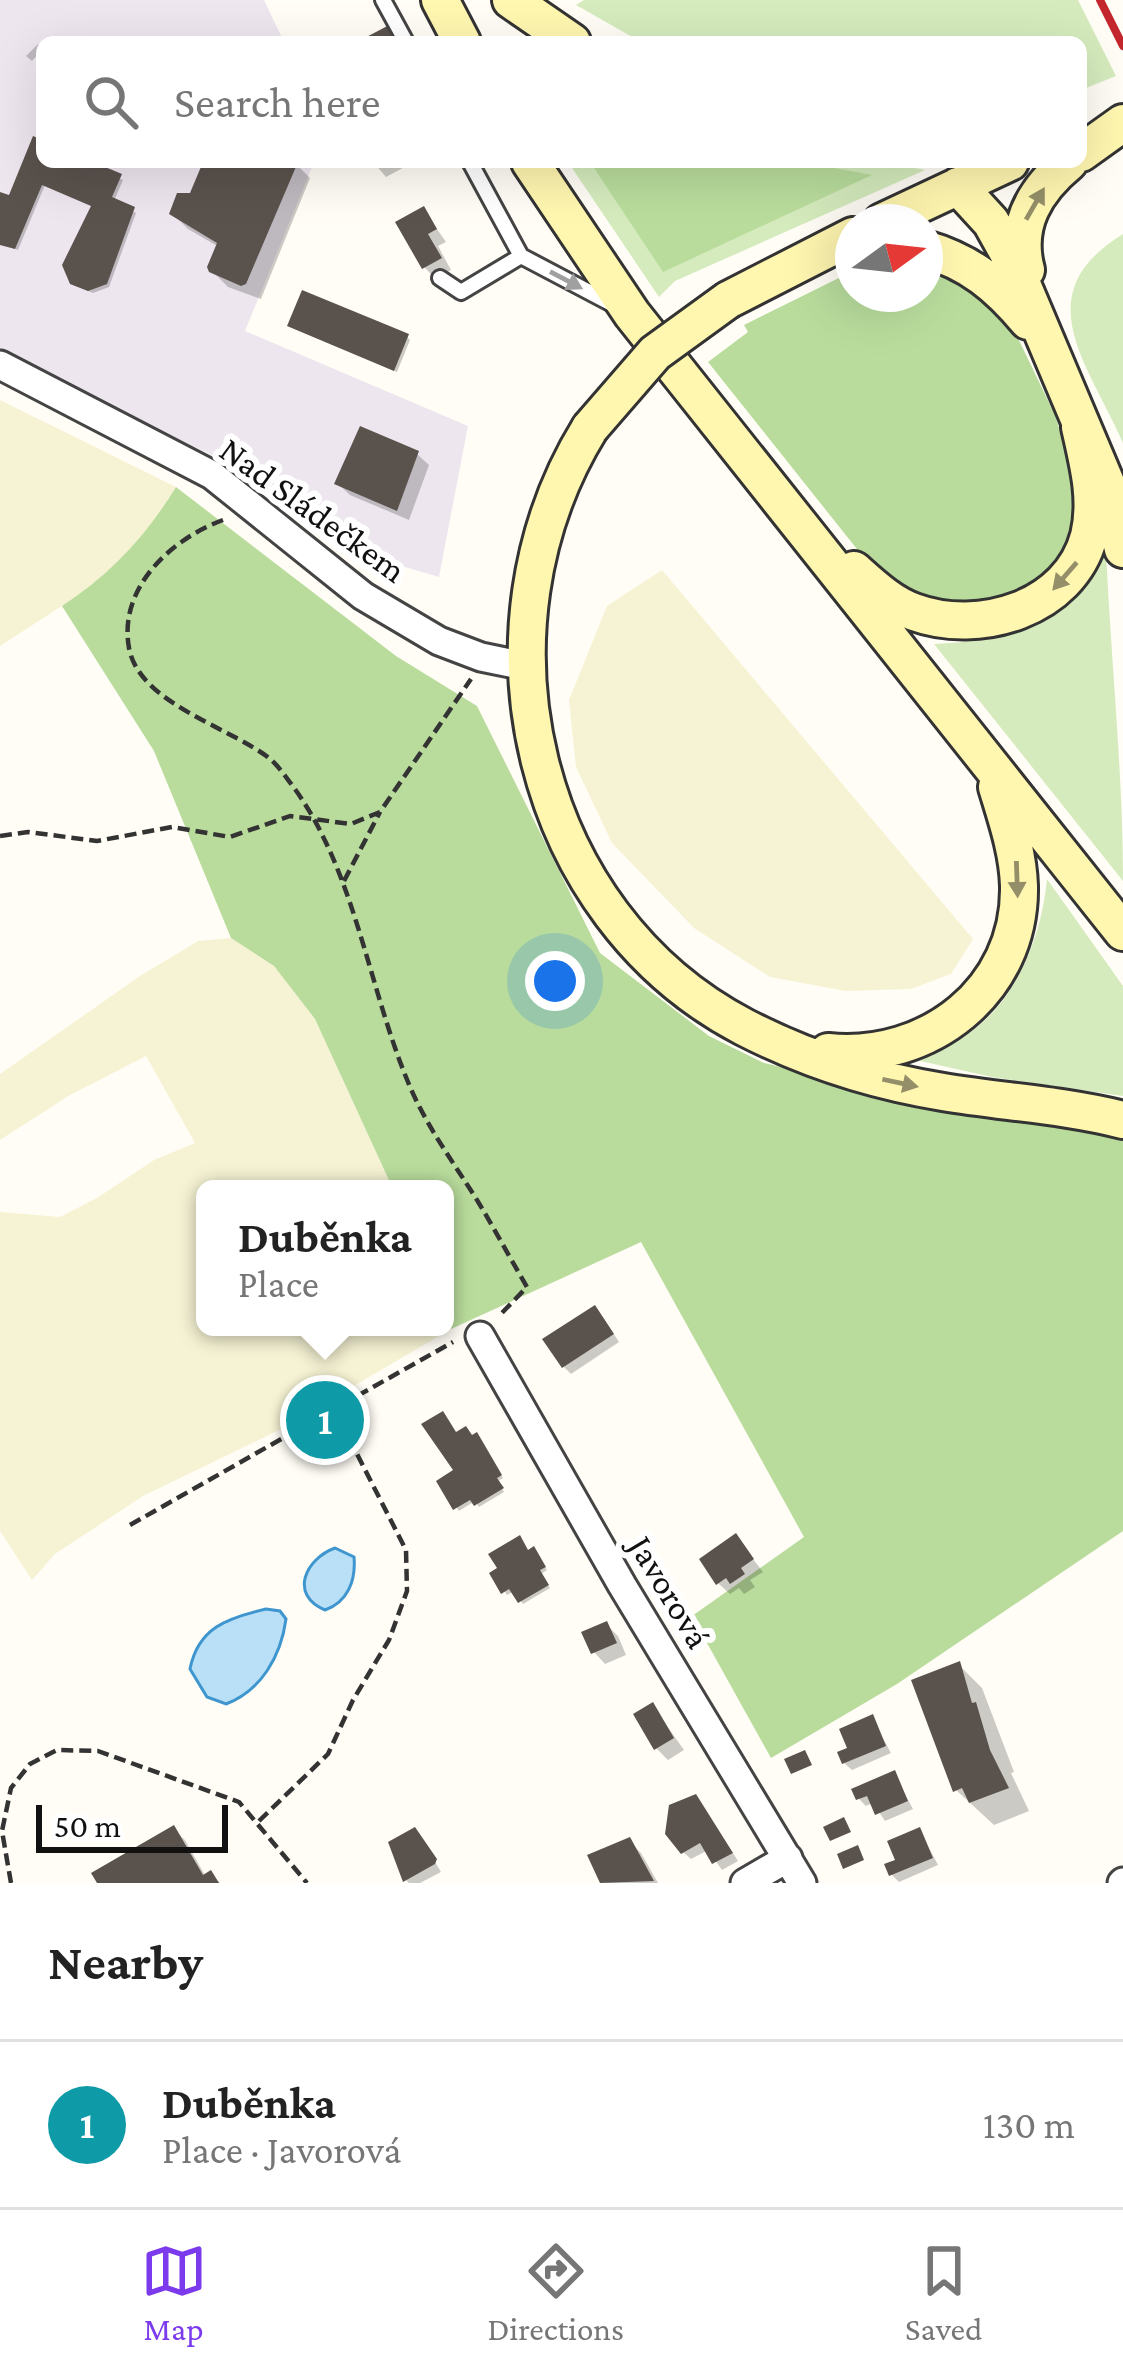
<!DOCTYPE html>
<meta charset="utf-8">
<style>
body{margin:0;font-family:"Crimson Pro",serif;background:#f6f6f6;color:#222}
.compass{position:absolute;left:835px;top:204px;width:108px;height:108px;border-radius:50%;background:#fff;box-shadow:0 12px 48px #0002;rotate:75deg}
.scale{position:absolute;left:36px;bottom:30px;width:192px;box-sizing:border-box;padding-left:12px;border:6px solid #111;border-top:0;font-size:33px;line-height:42px;white-space:nowrap;color:#111;-webkit-text-stroke:9px #fff;paint-order:stroke}
.you{position:absolute;left:555px;top:981px;width:42px;height:42px;margin:-30px;border:9px solid #fff;border-radius:50%;background:#1a73e8;box-shadow:0 0 0 18px #1a73e833}
.badge{display:grid;place-items:center;width:78px;height:78px;border-radius:50%;background:#7c3aed;color:#fff;font-size:39px;font-weight:700}
.pin{position:absolute;translate:-50% -50%;border:6px solid #fff;box-shadow:0 3px 12px #0006}
.popup{position:absolute;left:196px;top:1180px;width:258px;height:156px;box-sizing:border-box;display:grid;place-content:center;border-radius:18px;background:#fff;filter:drop-shadow(0 3px 9px #0005);font-size:39px;white-space:nowrap;color:#767676}
.popup b{font-size:45px;color:#222}
.popup::after{content:'';position:absolute;left:50%;top:100%;margin-left:-24px;border:24px solid transparent;border-top-color:#fff}
.list{margin:0;padding:0;list-style:none}
h2{display:flex;justify-content:space-between;align-items:center;height:156px;margin:0;padding:0 48px;font-size:51px}
h2 small{font-size:39px;font-weight:400;color:#767676}
.list li{display:grid;grid-template-columns:78px 1fr auto;gap:36px;align-items:center;box-sizing:border-box;height:168px;padding:0 48px;border-top:3px solid #e0e0e0}
.list b{display:block;font-size:45px;white-space:nowrap}
.list p{margin:0;font-size:39px;white-space:nowrap;color:#767676}
.list em{font-size:39px;font-style:normal;color:#767676}
.icon{flex:none;width:66px;height:66px;fill:none;stroke:currentColor;stroke-width:2;stroke-linecap:round;stroke-linejoin:round}
.map{position:relative;flex:none;width:1123px;height:1883px;overflow:hidden}
.search{position:absolute;background:#fff;box-shadow:0 12px 48px #0002;left:36px;right:36px;top:36px;height:132px;display:flex;align-items:center;gap:30px;box-sizing:border-box;padding:0 42px;border-radius:18px;color:#767676;font-size:45px}
.sheet{height:324px;background:#fff}
nav{display:flex;justify-content:space-around;align-items:center;box-sizing:border-box;height:168px;border-top:3px solid #e0e0e0;background:#fff;font-size:33px;color:#767676}
nav a{display:grid;justify-items:center;gap:6px}
nav .on{color:#7c3aed}
.map>svg:first-child{display:block}
.industrial{fill:#eee6ef}
.farmland{fill:#f6f3d4}
.green{fill:#d5ebbd}
.forest{fill:#b9dc9c}
.water{fill:#b9e0f7;stroke:#3f96cf;stroke-width:3}
.shadow{fill:#0003}
.building{fill:#5a524d}
.lines{fill:none;stroke-linecap:round;stroke-linejoin:round}
.lane-casing{stroke:#444;stroke-width:20}
.street-casing{stroke:#444;stroke-width:33}
.secondary-casing{stroke:#333;stroke-width:42}
.path{stroke:#333;stroke-width:4.5;stroke-dasharray:12 6;stroke-linecap:butt}
.lane{stroke:#fff;stroke-width:14}
.street{stroke:#fff;stroke-width:27}
.secondary{stroke:#fff6b0;stroke-width:36}
.rail{stroke:#c4262e;stroke-width:8}
.secondary-bridge-casing{stroke:#333;stroke-width:42;stroke-linecap:butt}
.secondary-bridge{stroke:#fff6b0;stroke-width:36}
.oneway{fill:#948f68}
.oneway2{fill:#a0a0a0}
.labels{text-anchor:middle;dominant-baseline:central;stroke-width:12;stroke-linejoin:round;paint-order:stroke}
.street-label{font-size:36px;fill:#111;stroke:#fff}
</style>
<div class="map">
<svg width="1123" height="1883" viewBox="0 0 1123 1883">
<rect width="100%" height="100%" fill="#fffdf5"/>
<path class="industrial" d="M 0,0 L 264,0 L 284,42 L 42,42 L 42,162 L 314,162 L 245,331 L 468,426 L 439,577 L 340,548 L 222,460 L 0,353 Z"/>
<path class="farmland" d="M 0,400 L 176,487 L 152,525 L 102,580 L 0,646 Z
M 662,570 L 973,939 L 951,974 L 911,989 L 846,991 L 770,977 L 694,928 L 612,843 L 576,767 L 569,700 L 607,606 Z
M 231,938 L 274,966 L 315,1019 L 393,1189 L 205,1189 L 205,1327 L 445,1327 L 445,1313 L 451,1329 L 277,1431 L 143,1496 L 55,1554 L 32,1580 L 0,1531 L 0,1212 L 60,1217 L 97,1198 L 154,1160 L 195,1143 L 146,1056 L 70,1095 L 0,1140 L 0,1074 L 140,976 L 198,941 Z"/>
<path class="green" d="M 584,0 L 1078,0 L 1116,76 L 1081,90 L 1081,42 L 641,42 L 576,5 Z
M 568,162 L 590,162 L 664,271 L 869,175 L 803,162 L 884,162 L 925,170 L 675,281 L 659,297 Z
M 1123,234 L 1123,443 C 1088,363 1025,294 1123,234 Z
M 1106,552 C 1111,662 1123,772 1123,881 L 934,644 C 1016,640 1063,625 1106,552 Z
M 1047,879 L 1123,986 L 1123,1096 L 992,1077 L 898,1056 C 910,1054 923,1053 935,1050 C 1006,1028 1041,946 1047,879 Z"/>
<path class="forest" d="M 590,162 L 803,162 L 872,175 L 663,272 Z
M 925,265 L 942,271 L 1004,309 L 1054,413 L 1075,474 L 1076,522 L 1068,545 L 1055,564 L 1029,587 L 999,601 L 941,607 L 876,573 L 708,362 L 748,332 L 744,325 L 853,271 L 853,294 L 925,294 Z
M 176,487 L 396,656 L 477,706 L 600,953 L 709,1036 L 764,1063 L 956,1107 L 1123,1135 L 1123,1531 L 897,1684 L 771,1758 L 692,1616 L 804,1537 L 641,1242 L 451,1329 L 445,1313 L 445,1189 L 393,1189 L 315,1019 L 274,966 L 231,938 L 154,751 L 62,606 C 110,575 146,536 176,487 Z"/>
<path class="water" d="M 335,1548 L 354,1557 C 356,1580 348,1602 325,1610 C 289,1595 305,1559 335,1548 Z
M 266,1609 L 280,1611 L 286,1619 C 281,1656 261,1691 226,1704 L 207,1697 L 190,1669 C 198,1628 227,1618 266,1609 Z"/>
<path class="shadow" d="M 38,44 L 42,50 L 32,61 L 26,56 Z
M 42,143 L 42,162 L 86,162 L 123,180 L 114,201 L 136,213 L 109,287 L 93,293 L 76,286 L 94,207 L 45,185 L 18,250 L 0,243 L 0,195 L 10,199 Z
M 206,162 L 294,162 L 310,178 L 261,299 L 228,287 L 211,270 L 219,247 L 188,229 L 172,213 L 192,196 Z
M 373,162 L 414,162 L 386,177 Z
M 423,209 L 446,242 L 438,246 L 451,270 L 436,279 L 424,267 Z
M 293,328 L 407,337 L 410,340 L 397,372 Z
M 417,454 L 429,465 L 409,520 L 350,495 L 338,484 Z
M 602,1316 L 619,1342 L 571,1374 L 564,1367 Z
M 457,1435 L 479,1439 L 503,1478 L 498,1481 L 504,1492 L 479,1507 L 475,1501 L 459,1511 L 440,1482 L 457,1471 Z
M 736,1537 L 763,1572 L 750,1580 L 755,1587 L 744,1594 L 739,1588 L 730,1594 L 718,1583 Z
M 529,1553 L 536,1553 L 547,1570 L 541,1574 L 550,1588 L 523,1604 L 514,1591 L 507,1595 L 493,1574 Z
M 606,1624 L 618,1636 L 626,1655 L 605,1664 L 594,1652 Z
M 959,1665 L 982,1688 L 1014,1772 L 1011,1773 L 1029,1811 L 994,1825 L 956,1790 Z
M 653,1706 L 684,1750 L 668,1760 L 656,1748 Z
M 872,1718 L 891,1753 L 852,1770 L 844,1763 Z
M 894,1774 L 913,1809 L 885,1821 L 873,1803 L 866,1806 L 859,1799 Z
M 703,1806 L 738,1861 L 722,1870 L 708,1850 L 691,1859 L 683,1852 Z
M 173,1829 L 185,1840 L 206,1877 L 211,1874 L 220,1883 L 101,1883 Z
M 920,1831 L 938,1865 L 899,1882 L 891,1874 Z
M 629,1841 L 641,1853 L 658,1883 L 606,1883 L 591,1856 Z
M 432,1857 L 441,1872 L 420,1883 L 409,1883 L 406,1880 Z"/>
<path class="building" d="M 393,23 L 402,42 L 357,42 Z
M 33,136 L 42,140 L 42,162 L 93,162 L 122,174 L 112,197 L 135,207 L 107,284 L 88,291 L 70,284 L 62,265 L 91,206 L 42,185 L 15,249 L 0,245 L 0,192 L 9,195 Z
M 203,162 L 298,162 L 246,284 L 241,286 L 209,272 L 207,267 L 217,243 L 169,214 L 177,193 L 190,193 Z
M 424,206 L 437,229 L 428,234 L 442,258 L 422,269 L 395,222 Z
M 302,290 L 409,334 L 394,371 L 287,326 Z
M 360,426 L 419,451 L 397,511 L 334,484 Z
M 595,1305 L 614,1334 L 562,1368 L 542,1339 Z
M 443,1411 L 456,1432 L 466,1426 L 472,1435 L 477,1432 L 502,1475 L 497,1478 L 504,1488 L 474,1506 L 470,1500 L 453,1510 L 436,1481 L 453,1470 L 421,1424 Z
M 736,1533 L 754,1559 L 741,1568 L 745,1574 L 730,1584 L 726,1578 L 716,1585 L 699,1559 Z
M 520,1535 L 528,1550 L 534,1546 L 546,1567 L 540,1570 L 549,1585 L 518,1603 L 509,1589 L 501,1594 L 489,1573 L 497,1568 L 488,1554 Z
M 607,1621 L 617,1643 L 591,1654 L 581,1632 Z
M 960,1661 L 972,1703 L 976,1702 L 990,1750 L 1009,1788 L 969,1803 L 962,1788 L 953,1792 L 911,1680 Z
M 653,1702 L 674,1738 L 654,1750 L 633,1714 Z
M 873,1714 L 886,1746 L 842,1764 L 837,1752 L 847,1748 L 839,1729 Z
M 805,1750 L 812,1765 L 791,1774 L 784,1759 Z
M 895,1770 L 908,1801 L 875,1815 L 867,1796 L 856,1800 L 851,1789 Z
M 696,1794 L 733,1853 L 712,1864 L 700,1843 L 681,1854 L 665,1834 L 669,1805 Z
M 844,1817 L 851,1832 L 830,1841 L 823,1827 Z
M 174,1825 L 203,1875 L 211,1870 L 219,1883 L 97,1883 L 91,1873 Z
M 415,1827 L 437,1859 L 435,1864 L 403,1882 L 388,1842 Z
M 920,1827 L 933,1858 L 889,1876 L 884,1864 L 895,1860 L 887,1841 Z
M 630,1837 L 654,1881 L 600,1883 L 587,1855 Z
M 858,1845 L 864,1860 L 843,1869 L 837,1854 Z"/>
<g class="lines">
<g class="lane-casing">
<path id="lane" d="M 383,0 L 406,42
M 470,162 L 521,256 L 612,304
M 440,278 L 461,292 L 521,256"/>
</g>
<g class="street-casing">
<path id="street" d="M 0,365 L 212,475 L 363,596 L 439,641 L 481,657 L 525,666
M 480,1336 L 622,1585 L 802,1883
M 745,1883 L 788,1858
M 1122,1883 L 1123,1882"/>
</g>
<g class="secondary-casing">
<path id="secondary" d="M 440,0 L 462,42
M 511,0 L 572,42
M 1081,153 L 1123,123
M 530,162 L 632,314 L 1123,932
M 958,186 L 991,222 L 1011,258 L 1109,490 L 1123,549
M 882,222 L 1010,162
M 925,249 C 970,262 998,285 1028,321
M 1026,270 C 1014,225 1035,190 1069,162
M 728,300 L 853,236
M 590,428 C 465,630 530,915 744,1027 C 806,1059 875,1081 943,1092 C 1003,1102 1064,1105 1123,1120
M 854,570 C 872,586 891,604 914,612 C 979,636 1070,609 1089,536 C 1098,499 1088,463 1080,427
M 828,1052 C 928,1062 1021,991 1019,886 C 1018,852 1007,820 997,787"/>
</g>
<path class="path" d="M 223,520 C 171,539 118,588 129,648 C 139,703 229,727 269,758 C 277,764 285,776 292,785 C 355,870 368,986 408,1082 C 426,1126 452,1160 477,1200 C 494,1228 510,1258 527,1287 L 498,1317
M 0,836 L 28,832 L 97,841 L 172,827 L 230,837 L 290,816 L 351,824 L 380,812 L 471,679
M 344,881 L 380,812
M 130,1525 L 334,1409
M 259,1821 L 328,1754 L 353,1700 L 389,1640 L 407,1591 L 406,1550 L 334,1409 L 453,1342
M 11,1883 L 2,1831 L 11,1788 L 30,1764 L 57,1750 L 98,1751 L 239,1802 L 307,1883"/>
<use href="#lane" class="lane"/>
<use href="#street" class="street"/>
<use href="#secondary" class="secondary"/>
<path class="rail" d="M 1100,0 L 1123,46"/>
<g class="secondary-bridge-casing">
<path id="secondary-bridge" d="M 590,428 L 655,353 L 728,300"/>
</g>
<use href="#secondary-bridge" class="secondary-bridge"/>
</g>
<defs><path id="oneway-solid" d="M-6-.8H1V-3.2L6.5 0L1 3.2V.8H-6Z" transform="scale(3)"/></defs>
<g class="oneway">
<use href="#oneway-solid" transform="translate(1035 204) rotate(-60)"/>
<use href="#oneway-solid" transform="translate(1065 576) rotate(131)"/>
<use href="#oneway-solid" transform="translate(1017 879) rotate(88)"/>
<use href="#oneway-solid" transform="translate(900 1083) rotate(12)"/>
</g>
<use class="oneway2" href="#oneway-solid" transform="translate(566 280) rotate(28)"/>
<g class="labels">
<g class="street-label">
<text transform="translate(313 510) rotate(36)">Nad Sládečkem</text>
<text transform="translate(670 1592) rotate(59)">Javorová</text>
</g>
</g>
</svg>
<svg class="compass" viewBox="-18 -18 36 36"><path d="M0-13l5 13h-10z" fill="#e53935"/><path d="M0 13l5-13h-10z" fill="#767676"/></svg>
<div class="scale">50 m</div>
<div class="you"></div>
<div class="pin badge" style="left:325px;top:1420px;background:#0f9aa8">1</div>
<div class="popup"><b>Duběnka</b>Place</div>
<div class="search"><svg class="icon" aria-label="search" viewBox="0 0 24 24"><circle cx="10" cy="10" r="6"/><path d="M15 15l6 6"/></svg>Search here</div>
</div>
<section class="sheet">
<h2>Nearby<small></small></h2>
<ul class="list">
<li><span class="badge" style="background:#0f9aa8">1</span><div><b>Duběnka</b><p>Place · Javorová</p></div><em>130 m</em></li>
</ul>
</section>
<nav>
<a class="on"><svg class="icon" aria-label="map" viewBox="0 0 24 24"><path d="M3 6l6-2 6 2 6-2v14l-6 2-6-2-6 2zM9 4v14M15 6v14"/></svg>Map</a>
<a><svg class="icon" aria-label="directions" viewBox="0 0 24 24"><path d="M12 3l9 9-9 9-9-9zM9 14v-3h6M13 9l2 2-2 2"/></svg>Directions</a>
<a><svg class="icon" aria-label="saved" viewBox="0 0 24 24"><path d="M7 4h10v16l-5-4-5 4z"/></svg>Saved</a>
</nav>
